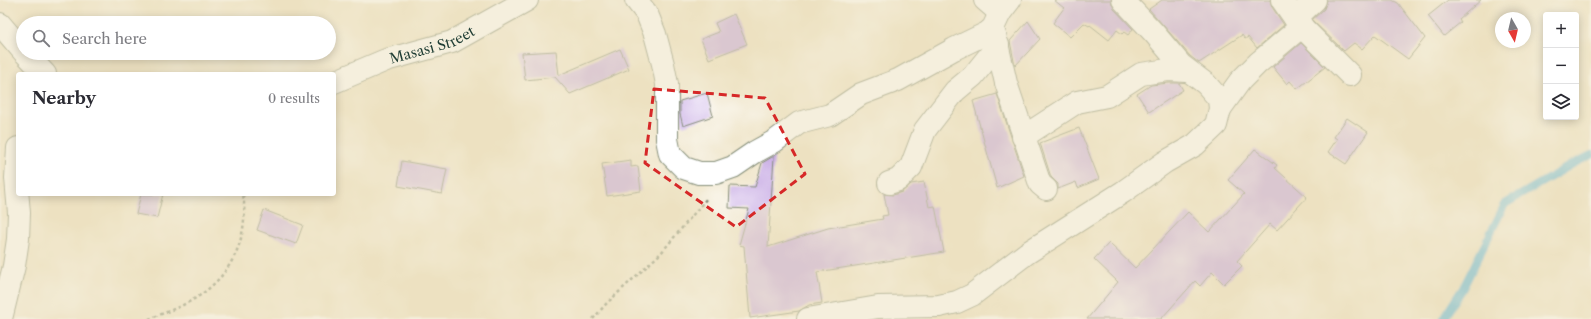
<!DOCTYPE html>
<meta charset="utf-8">
<style>
body{margin:0;font-family:"Libre Caslon Text",serif;background:#f2f2f3;color:#2b2b33}
.controls{position:absolute;right:12px;top:12px;display:grid;overflow:hidden;border-radius:4px;box-shadow:0 2px 10px #0003}
.controls button{width:36px;height:36px;display:grid;place-items:center;padding:0;border:0;border-bottom:1px solid #e1e1e2;background:#fff;color:#2b2b33;font:20px sans-serif}
.compass{position:absolute;left:1495px;top:12px;width:36px;height:36px;border-radius:50%;background:#fff;box-shadow:0 2px 10px #0003;rotate:172deg}
.list{margin:0;padding:0;list-style:none}
h2{display:flex;justify-content:space-between;align-items:center;height:52px;margin:0;padding:0 16px;font-size:17px}
h2 small{font-size:13px;font-weight:400;color:#7c7c81}
.icon{flex:none;width:22px;height:22px;fill:none;stroke:currentColor;stroke-width:2;stroke-linecap:round;stroke-linejoin:round}
.map{position:relative;flex:none;width:1591px;height:319px;overflow:hidden}
.search{position:absolute;background:#fff;box-shadow:0 2px 10px #0003;left:16px;top:16px;width:320px;height:44px;display:flex;align-items:center;gap:10px;box-sizing:border-box;padding:0 14px;border-radius:22px;color:#7c7c81;font-size:15px}
.panel{position:absolute;background:#fff;box-shadow:0 2px 10px #0003;left:16px;top:72px;width:320px;height:124px;border-radius:4px}
.map>svg:first-child{display:block}
.lines{fill:none;stroke-linecap:round;stroke-linejoin:round}
.stream{stroke:#5db6da;stroke-width:8}
.building{fill:#c4a6e2}
.street-casing{stroke:#868f7a;stroke-width:24}
.path{stroke:#868f7a;stroke-width:2.5;stroke-dasharray:3 3;stroke-linecap:butt}
.street{stroke:#fff;stroke-width:22}
.marked{fill:none;stroke:#d62828;stroke-width:3;stroke-dasharray:8 5;stroke-linejoin:round}
.labels{text-anchor:middle;dominant-baseline:central;stroke-width:3;stroke-linejoin:round;paint-order:stroke}
.street-label{font-size:14px;fill:#1f3d34;stroke:#fff}
</style>
<div class="map">
<svg width="1591" height="319" viewBox="0 0 1591 319">
<rect width="100%" height="100%" fill="#fff"/>
<filter id="ink" filterUnits="userSpaceOnUse"><feTurbulence type="fractalNoise" baseFrequency=".025" numOctaves="2"/><feDisplacementMap in="SourceGraphic" scale="8" xChannelSelector="R" yChannelSelector="G"/><feConvolveMatrix kernelMatrix="1 2 1 2 8 2 1 2 1" color-interpolation-filters="sRGB"/></filter>
<filter id="wash" filterUnits="userSpaceOnUse"><feTurbulence type="fractalNoise" baseFrequency=".012" numOctaves="4" result="noise"/><feDisplacementMap in="SourceGraphic" scale="16" xChannelSelector="R" yChannelSelector="G"/><feGaussianBlur stdDeviation="0.9" result="paint"/><feColorMatrix in="noise" values="0 0 0 0 0 0 0 0 0 0 0 0 0 0 0 0 0 1.4 0 .05"/><feComposite in="paint" operator="in"/></filter>
<g filter="url(#wash)">
<rect width="100%" height="100%" fill="#ede1c1"/>
<g class="lines">
<path class="stream" d="M 1443,319 L 1463,288 L 1505,204 L 1571,165 L 1591,155"/>
</g>
<g id="blocks">
<path class="building" d="M 1054,0 L 1111,0 L 1114,9 L 1133,29 L 1128,35 L 1124,32 L 1122,34 L 1117,30 L 1109,40 L 1090,25 L 1089,26 L 1084,23 L 1070,37 L 1053,23 L 1064,8 Z
M 1162,0 L 1270,0 L 1272,7 L 1284,25 L 1257,48 L 1248,37 L 1245,39 L 1242,35 L 1199,63 L 1190,56 L 1149,9 Z
M 1327,0 L 1392,0 L 1398,3 L 1425,38 L 1408,59 L 1375,35 L 1362,49 L 1354,43 L 1344,51 L 1312,20 L 1324,9 Z
M 1448,0 L 1481,0 L 1459,19 L 1461,22 L 1444,36 L 1428,16 Z
M 734,14 L 747,44 L 709,59 L 701,39 L 719,32 L 715,23 Z
M 1028,21 L 1040,39 L 1015,66 L 1010,41 Z
M 1301,43 L 1325,67 L 1297,89 L 1290,81 L 1287,84 L 1273,67 Z
M 620,49 L 629,69 L 570,94 L 555,77 L 525,80 L 522,53 L 556,51 L 559,75 Z
M 1169,83 L 1179,83 L 1183,90 L 1149,112 L 1137,94 L 1151,85 Z
M 707,93 L 713,116 L 683,126 L 680,114 L 680,101 Z
M 997,94 L 1024,176 L 997,188 L 973,101 Z
M 1347,118 L 1368,132 L 1346,164 L 1328,152 L 1337,139 L 1334,137 Z
M 1079,128 L 1099,179 L 1078,188 L 1076,182 L 1058,189 L 1058,184 L 1051,177 L 1040,143 Z
M 1255,149 L 1277,165 L 1275,168 L 1307,197 L 1277,230 L 1270,224 L 1237,261 L 1242,266 L 1224,284 L 1212,272 L 1200,286 L 1195,281 L 1161,319 L 1087,319 L 1118,282 L 1094,259 L 1109,243 L 1135,268 L 1188,212 L 1209,232 L 1244,194 L 1228,180 Z
M 772,157 L 774,157 L 768,247 L 828,228 L 883,219 L 882,216 L 888,215 L 884,194 L 893,195 L 902,192 L 911,184 L 924,182 L 929,207 L 935,206 L 944,252 L 817,272 L 822,303 L 809,305 L 799,311 L 750,318 L 744,246 L 739,245 L 749,209 L 729,208 L 730,186 L 755,187 L 762,163 Z
M 631,160 L 631,167 L 638,166 L 641,191 L 607,196 L 602,164 Z
M 402,161 L 447,169 L 442,194 L 398,186 Z
M 141,194 L 163,194 L 157,218 L 136,214 Z
M 264,210 L 303,225 L 296,244 L 257,230 Z"/>
</g>
</g>
<g filter="url(#ink)">
<use href="#blocks" fill-opacity="0" stroke="#868f7a" stroke-width="1"/>
<g class="lines">
<g class="street-casing">
<g id="street">
<path d="M 636,0 L 647,14 L 655,34 L 663,64 L 667,84 L 667,139 L 670,154 L 684,168 L 699,173 L 716,173 L 733,167 L 755,152 L 775,141 L 799,123 L 830,115 L 861,94 L 898,80 L 954,49 L 987,33 L 993,28 L 1000,13 L 1010,0"/>
<path d="M 985,0 L 1000,13"/>
<path d="M 1282,0 L 1298,23 L 1350,75"/>
<path d="M 1295,19 L 1315,0"/>
<path d="M 0,24 L 23,51"/>
<path d="M 995,35 L 1006,83 L 1040,184 L 1046,189"/>
<path d="M 25,53 L 45,74"/>
<path id="s1" d="M 334,82 L 386,60 L 452,42 L 527,0"/>
<path d="M 1220,109 L 1240,81 L 1258,63 L 1302,26"/>
<path d="M 1023,137 L 1077,102 L 1107,96 L 1141,74 L 1168,70 L 1186,71"/>
<path d="M 889,183 L 898,180 L 911,167 L 925,130 L 955,91 L 973,76 L 998,45"/>
<path d="M 1,319 L 14,266 L 18,239 L 19,213 L 16,178 L 18,148"/>
<path d="M 808,319 L 878,307 L 939,306 L 957,302 L 972,295 L 1027,253 L 1123,192 L 1165,162 L 1195,145 L 1216,125 L 1220,109 L 1219,99 L 1206,84 L 1181,65 L 1154,33 L 1123,0"/>
</g>
</g>
<path class="path" d="M 149,319 C 166,312 184,306 199,296 C 234,272 249,236 243,194
M 593,319 L 606,304 L 661,253 L 707,198"/>
<use href="#street" class="street"/>
</g>
</g>
<path d="M0 0H1591V319H0ZM 654,89 L 765,98 L 805,174 L 736,227 L 645,163 Z" fill="#ede1c1" fill-opacity=".55" fill-rule="evenodd"/>
<path class="marked" d="M 654,89 L 765,98 L 805,174 L 736,227 L 645,163 Z"/>
<g class="labels">
<g class="street-label">
<text stroke="none"><textPath href="#s1" startOffset="105">Masasi Street</textPath></text>
</g>
</g>
</svg>
<div class="controls">
<button>+</button>
<button>−</button>
<button><svg class="icon" aria-label="layers" viewBox="0 0 24 24"><path d="M12 4l9 5-9 5-9-5zM3 14l9 5 9-5"/></svg></button>
</div>
<svg class="compass" viewBox="-18 -18 36 36"><path d="M0-13l5 13h-10z" fill="#e53935"/><path d="M0 13l5-13h-10z" fill="#7c7c81"/></svg>
<div class="search"><svg class="icon" aria-label="search" viewBox="0 0 24 24"><circle cx="10" cy="10" r="6"/><path d="M15 15l6 6"/></svg>Search here</div>
<section class="panel">
<h2>Nearby<small>0 results</small></h2>
<ul class="list">
</ul>
</section>
</div>
